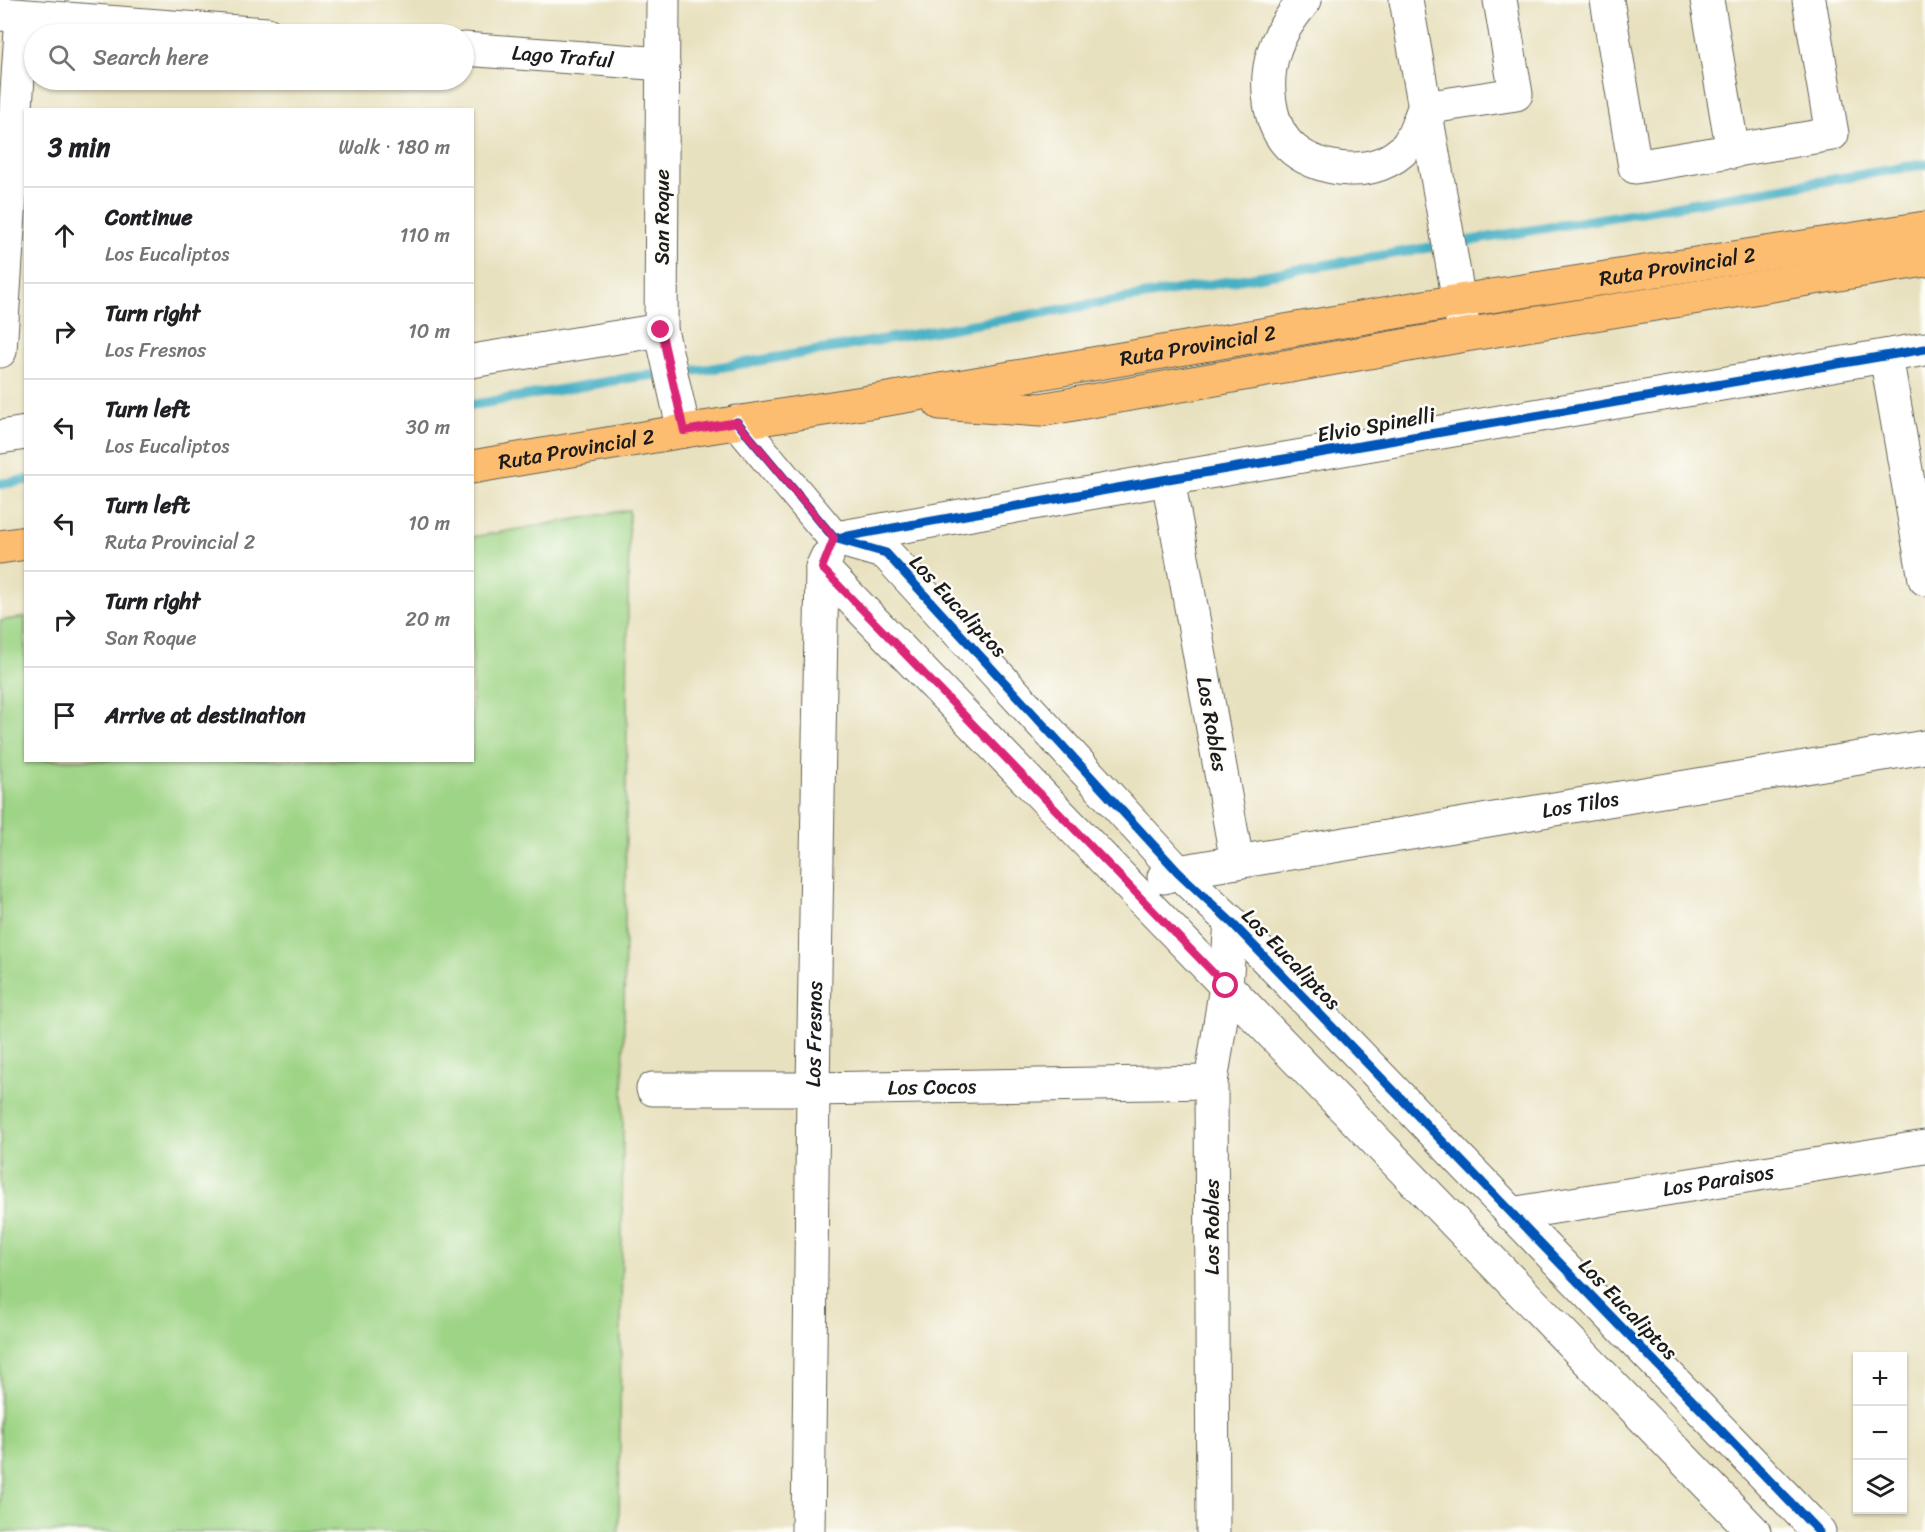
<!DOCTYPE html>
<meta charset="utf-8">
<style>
body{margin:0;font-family:Sriracha,sans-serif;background:#f2f2f2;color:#202124}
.controls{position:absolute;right:18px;bottom:18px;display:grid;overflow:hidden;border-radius:0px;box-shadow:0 2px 4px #0004}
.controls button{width:54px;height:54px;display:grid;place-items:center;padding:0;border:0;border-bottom:2px solid #e0e0e0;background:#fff;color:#202124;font:30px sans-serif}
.stop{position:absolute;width:18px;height:18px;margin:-14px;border:4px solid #db2777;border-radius:50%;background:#fff}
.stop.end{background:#db2777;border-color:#fff;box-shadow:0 2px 6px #0008}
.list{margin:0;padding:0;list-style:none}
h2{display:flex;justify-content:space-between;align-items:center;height:78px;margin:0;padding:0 24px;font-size:26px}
h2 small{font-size:20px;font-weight:400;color:#757577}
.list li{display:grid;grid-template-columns:39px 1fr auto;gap:18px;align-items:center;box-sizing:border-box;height:96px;padding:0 24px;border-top:2px solid #e0e0e0}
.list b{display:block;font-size:22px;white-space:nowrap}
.list p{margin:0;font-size:20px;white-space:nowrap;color:#757577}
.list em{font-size:20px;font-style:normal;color:#757577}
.icon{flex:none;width:33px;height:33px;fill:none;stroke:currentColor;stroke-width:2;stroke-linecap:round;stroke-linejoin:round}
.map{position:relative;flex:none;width:1925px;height:1532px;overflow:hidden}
.search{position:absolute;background:#fff;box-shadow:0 2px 4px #0004;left:24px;top:24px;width:450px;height:66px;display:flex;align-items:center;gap:15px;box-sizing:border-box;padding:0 21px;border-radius:33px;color:#757577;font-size:22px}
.panel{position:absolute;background:#fff;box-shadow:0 2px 4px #0004;left:24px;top:108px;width:450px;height:654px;border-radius:0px}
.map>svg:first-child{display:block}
.green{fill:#9ed485;stroke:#5d7850;stroke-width:1.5}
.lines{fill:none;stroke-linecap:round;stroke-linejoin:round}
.stream{stroke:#46b0c5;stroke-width:10}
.minor-casing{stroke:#636155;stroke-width:35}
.major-casing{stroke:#636155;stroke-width:35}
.minor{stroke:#fff;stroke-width:33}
.major{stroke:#fcbd6f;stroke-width:33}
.cycleway-casing{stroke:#fdfcf7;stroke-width:13}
.cycleway{stroke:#0057b8;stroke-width:9}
.route{stroke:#db2777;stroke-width:8}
.labels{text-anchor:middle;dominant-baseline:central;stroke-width:5;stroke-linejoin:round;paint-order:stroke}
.street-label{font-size:21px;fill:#1c1c1c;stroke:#fdfcf7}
</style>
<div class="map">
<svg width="1925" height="1532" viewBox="0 0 1925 1532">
<rect width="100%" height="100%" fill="#fdfcf7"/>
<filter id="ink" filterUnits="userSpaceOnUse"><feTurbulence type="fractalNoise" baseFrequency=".0167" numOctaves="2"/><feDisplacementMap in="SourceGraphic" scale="12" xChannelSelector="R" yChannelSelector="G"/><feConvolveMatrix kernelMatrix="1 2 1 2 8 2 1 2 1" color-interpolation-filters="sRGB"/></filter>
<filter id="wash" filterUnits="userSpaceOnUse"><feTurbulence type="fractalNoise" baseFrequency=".008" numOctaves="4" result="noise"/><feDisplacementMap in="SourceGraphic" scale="24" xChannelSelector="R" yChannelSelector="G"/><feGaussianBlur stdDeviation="1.35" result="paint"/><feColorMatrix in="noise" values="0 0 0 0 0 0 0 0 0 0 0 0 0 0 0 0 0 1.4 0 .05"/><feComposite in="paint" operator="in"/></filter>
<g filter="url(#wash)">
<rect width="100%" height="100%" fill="#e8e1bf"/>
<path class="green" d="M 629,510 L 619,1532 L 0,1532 L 0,621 L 25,617 L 26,760 L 472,760 L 473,537 Z"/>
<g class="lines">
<path class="stream" d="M 472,405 L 635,377 L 709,369 L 1925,164
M 0,484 L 26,480"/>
</g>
</g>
<g filter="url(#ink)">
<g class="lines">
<g class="minor-casing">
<g id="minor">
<path d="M 663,0 L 661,330 L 684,431"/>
<path d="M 1305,0 C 1293,14 1280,32 1274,51 C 1264,81 1267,128 1294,150 C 1309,162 1330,168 1349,169 C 1370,170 1393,162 1407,146 C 1415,136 1419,120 1424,108 L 1516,94 L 1500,0"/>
<path d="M 1406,0 L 1464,330"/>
<path d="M 1607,0 L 1635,167 L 1832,134 L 1809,0"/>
<path d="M 1707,0 L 1733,152"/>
<path d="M 0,14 L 267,34"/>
<path id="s1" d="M 464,49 L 663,64"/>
<path d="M 0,351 L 22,16"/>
<path d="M 1886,356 L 1925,579"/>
<path d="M 472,361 L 661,330"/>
<path d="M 737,422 L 834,538 L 886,553 L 1178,872 L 1231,922 L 1819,1532"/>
<path d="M 0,437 L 26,433"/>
<path d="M 842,537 L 1168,479 L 1925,349"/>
<path d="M 822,568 L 1754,1532"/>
<path id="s2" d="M 1237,862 L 1925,747"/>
<path d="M 1164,877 L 1178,872 L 1237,862 L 1168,479"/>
<path id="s3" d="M 653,1089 L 813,1089 L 1211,1082"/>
<path id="s4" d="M 1511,1214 L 1925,1147"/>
<path id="s5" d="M 808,1532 L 813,1089 L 822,568 L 827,557"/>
<path d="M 1213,1532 L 1211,1082 L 1226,986 L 1231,922"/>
</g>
</g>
<g class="major-casing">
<g id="major">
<path d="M 940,403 L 1040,410 L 1465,335 L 1925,260"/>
<path id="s6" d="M 472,467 L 684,431 L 888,399 L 1459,301 L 1925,228"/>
<path d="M 0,547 L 26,543"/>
</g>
</g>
<use href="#minor" class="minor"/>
<use href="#major" class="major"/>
<g class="cycleway-casing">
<path id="cycleway" d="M 737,422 L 834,538 L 886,553 L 1178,872 L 1231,922 L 1819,1532
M 837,538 L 1168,479 L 1925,349"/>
</g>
<use href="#cycleway" class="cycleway"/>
</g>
</g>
<g class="lines" filter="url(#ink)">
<path class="route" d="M 661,330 L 684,431 L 737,422 L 834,538 L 822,568 L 1226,986"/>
</g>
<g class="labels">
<g class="street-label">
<text stroke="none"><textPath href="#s1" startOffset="99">Lago Traful</textPath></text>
<text transform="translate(662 217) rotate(-90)">San Roque</text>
<text stroke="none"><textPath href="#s6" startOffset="1222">Ruta Provincial 2</textPath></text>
<text stroke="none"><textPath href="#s6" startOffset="736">Ruta Provincial 2</textPath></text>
<text transform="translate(1376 425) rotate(-10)">Elvio Spinelli</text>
<text stroke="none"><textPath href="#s6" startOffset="106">Ruta Provincial 2</textPath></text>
<text transform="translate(958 606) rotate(47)">Los Eucaliptos</text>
<text transform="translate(1212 724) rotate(80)">Los Robles</text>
<text stroke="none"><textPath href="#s2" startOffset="348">Los Tilos</textPath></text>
<text transform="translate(1291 959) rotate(46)">Los Eucaliptos</text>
<text stroke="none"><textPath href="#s5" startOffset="498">Los Fresnos</textPath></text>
<text stroke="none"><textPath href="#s3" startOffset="279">Los Cocos</textPath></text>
<text stroke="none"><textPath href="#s4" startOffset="210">Los Paraisos</textPath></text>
<text transform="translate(1212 1227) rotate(-90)">Los Robles</text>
<text transform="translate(1628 1309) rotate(46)">Los Eucaliptos</text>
</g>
</g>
</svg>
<div class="controls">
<button>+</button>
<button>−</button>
<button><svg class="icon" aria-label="layers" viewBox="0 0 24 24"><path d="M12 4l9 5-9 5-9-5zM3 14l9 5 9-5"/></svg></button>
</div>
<div class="stop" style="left:1226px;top:986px"></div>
<div class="stop end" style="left:661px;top:330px"></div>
<div class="search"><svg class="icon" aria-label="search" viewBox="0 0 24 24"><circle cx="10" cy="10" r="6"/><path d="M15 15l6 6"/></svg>Search here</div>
<section class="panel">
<h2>3 min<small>Walk · 180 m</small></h2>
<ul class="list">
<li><svg class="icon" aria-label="ahead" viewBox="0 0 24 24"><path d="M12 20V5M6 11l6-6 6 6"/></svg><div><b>Continue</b><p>Los Eucaliptos</p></div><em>110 m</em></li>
<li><svg class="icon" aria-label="right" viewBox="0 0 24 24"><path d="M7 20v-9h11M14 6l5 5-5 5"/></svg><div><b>Turn right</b><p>Los Fresnos</p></div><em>10 m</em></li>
<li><svg class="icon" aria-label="left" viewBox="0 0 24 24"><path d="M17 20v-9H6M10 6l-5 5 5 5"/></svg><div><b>Turn left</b><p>Los Eucaliptos</p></div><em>30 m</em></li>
<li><svg class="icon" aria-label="left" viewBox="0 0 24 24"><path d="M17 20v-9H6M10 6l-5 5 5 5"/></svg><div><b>Turn left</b><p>Ruta Provincial 2</p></div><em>10 m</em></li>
<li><svg class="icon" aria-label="right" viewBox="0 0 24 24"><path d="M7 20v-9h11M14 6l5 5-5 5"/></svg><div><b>Turn right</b><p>San Roque</p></div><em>20 m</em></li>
<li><svg class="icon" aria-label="arrive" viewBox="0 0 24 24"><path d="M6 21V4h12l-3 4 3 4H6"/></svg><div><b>Arrive at destination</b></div></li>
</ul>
</section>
</div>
